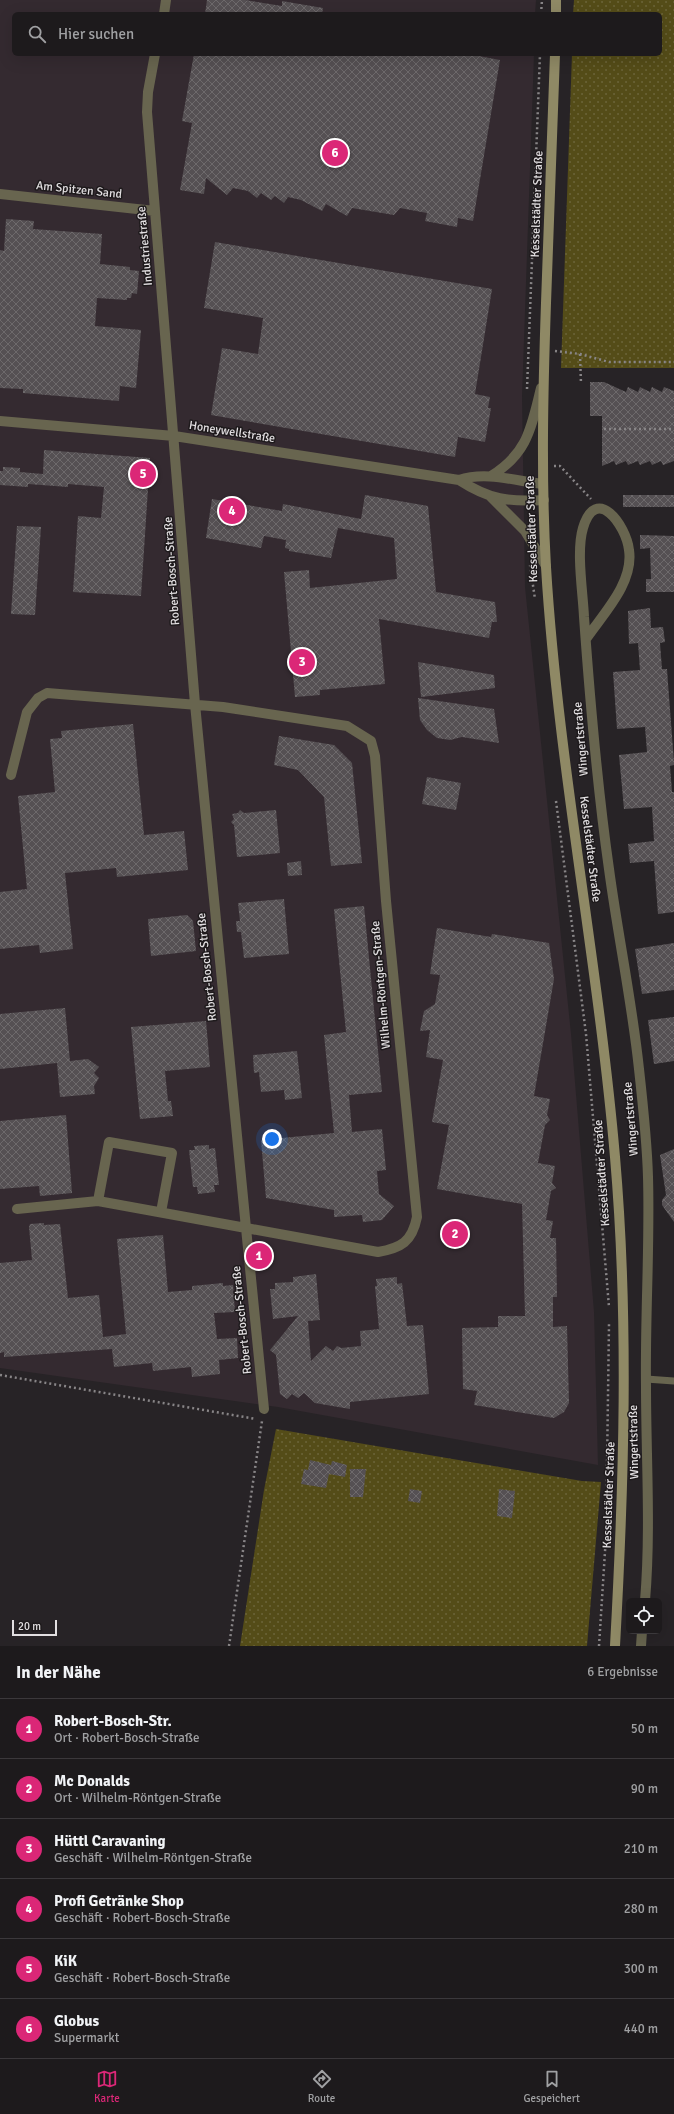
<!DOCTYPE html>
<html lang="de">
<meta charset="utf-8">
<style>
body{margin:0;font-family:Signika,sans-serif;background:#2a2729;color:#f1f3f6}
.controls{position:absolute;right:12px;bottom:12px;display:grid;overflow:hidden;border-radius:6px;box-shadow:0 4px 16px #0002}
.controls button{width:36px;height:36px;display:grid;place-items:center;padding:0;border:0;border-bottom:1px solid #3b383b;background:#1d1a1c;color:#f1f3f6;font:20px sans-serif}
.scale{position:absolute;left:12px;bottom:10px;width:45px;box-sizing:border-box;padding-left:4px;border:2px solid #e2dfe1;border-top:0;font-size:11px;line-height:14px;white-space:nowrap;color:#e2dfe1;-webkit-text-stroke:3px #1e1a1c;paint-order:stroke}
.you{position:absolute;left:272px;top:1139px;width:14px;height:14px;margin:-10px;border:3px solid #fff;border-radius:50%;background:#1a73e8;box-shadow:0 0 0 6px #1a73e833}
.badge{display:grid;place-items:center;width:26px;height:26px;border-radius:50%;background:#db2777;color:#fff;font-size:13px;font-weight:700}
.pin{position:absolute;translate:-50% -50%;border:2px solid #fff;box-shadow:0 1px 4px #0006}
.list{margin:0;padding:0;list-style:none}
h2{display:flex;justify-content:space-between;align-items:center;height:52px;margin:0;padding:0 16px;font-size:17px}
h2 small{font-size:13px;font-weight:400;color:#a0a1a3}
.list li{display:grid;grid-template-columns:26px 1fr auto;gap:12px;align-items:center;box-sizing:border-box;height:60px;padding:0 16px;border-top:1px solid #3b383b}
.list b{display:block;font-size:15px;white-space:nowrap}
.list p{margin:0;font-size:13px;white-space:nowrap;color:#a0a1a3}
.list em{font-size:13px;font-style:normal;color:#a0a1a3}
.icon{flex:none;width:22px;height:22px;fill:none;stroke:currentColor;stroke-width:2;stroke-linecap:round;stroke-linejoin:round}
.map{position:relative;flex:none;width:674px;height:1646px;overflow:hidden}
.search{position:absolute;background:#1d1a1c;box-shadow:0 4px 16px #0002;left:12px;right:12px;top:12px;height:44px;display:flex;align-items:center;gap:10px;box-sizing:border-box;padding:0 14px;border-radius:6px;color:#a0a1a3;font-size:15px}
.sheet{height:412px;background:#1d1a1c}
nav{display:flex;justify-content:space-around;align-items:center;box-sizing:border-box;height:56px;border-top:1px solid #3b383b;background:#1d1a1c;font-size:11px;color:#a0a1a3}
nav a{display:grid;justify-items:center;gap:2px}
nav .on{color:#db2777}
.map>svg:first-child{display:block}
.built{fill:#342a30}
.grass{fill:url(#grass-dots)}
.building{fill:url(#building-cross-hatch)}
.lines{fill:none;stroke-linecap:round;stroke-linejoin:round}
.path{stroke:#888587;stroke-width:2.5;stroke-dasharray:2 3;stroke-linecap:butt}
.service{stroke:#68654f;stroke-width:7}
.minor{stroke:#68654f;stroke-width:10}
.secondary{stroke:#8f8965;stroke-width:10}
.labels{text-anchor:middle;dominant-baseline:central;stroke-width:3;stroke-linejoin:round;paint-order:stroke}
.street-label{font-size:12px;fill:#e2dfe1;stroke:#1e1a1c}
</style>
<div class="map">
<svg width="674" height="1646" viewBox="0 0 674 1646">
<defs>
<pattern id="grass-dots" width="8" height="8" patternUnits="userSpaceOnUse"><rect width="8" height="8" fill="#544c18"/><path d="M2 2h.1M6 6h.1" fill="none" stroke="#6c6539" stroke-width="1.8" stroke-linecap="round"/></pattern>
<pattern id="building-cross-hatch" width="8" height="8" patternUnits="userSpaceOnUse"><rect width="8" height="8" fill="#555053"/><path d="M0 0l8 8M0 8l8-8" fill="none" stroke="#6d696b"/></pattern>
</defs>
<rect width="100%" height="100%" fill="#272326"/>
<path class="built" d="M 0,0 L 536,0 L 535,14 L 14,14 L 14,54 L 534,54 L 522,396 L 525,587 L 571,1034 L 594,1312 L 598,1465 L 278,1407 L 0,1368 Z"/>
<path class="grass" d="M 574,0 L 674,0 L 674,368 L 561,368 L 572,54 L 660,54 L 660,14 L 573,14 Z
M 276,1429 L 582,1481 L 601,1482 L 587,1646 L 240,1646 L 264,1490 Z"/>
<path class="building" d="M 207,0 L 245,0 L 282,6 L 282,1 L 323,8 L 322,14 L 205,14 Z
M 194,54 L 468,54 L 500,60 L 473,221 L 458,218 L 457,227 L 425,221 L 427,213 L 400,208 L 394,215 L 352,208 L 347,216 L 326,204 L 322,211 L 301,200 L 288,197 L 284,203 L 275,196 L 271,200 L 261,193 L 257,198 L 248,191 L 233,188 L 227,195 L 206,178 L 204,194 L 180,190 L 192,123 L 182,121 Z
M 6,219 L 34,221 L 33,229 L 102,234 L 100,264 L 130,267 L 130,270 L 139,271 L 137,294 L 132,293 L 131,298 L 127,298 L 127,300 L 97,298 L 95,326 L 141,330 L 136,388 L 120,386 L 119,401 L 23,393 L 23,389 L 0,388 L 0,250 L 4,251 Z
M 215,242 L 492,289 L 475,394 L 490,397 L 488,408 L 491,408 L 485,442 L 458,437 L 455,457 L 211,415 L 222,348 L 258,354 L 263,318 L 204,308 Z
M 590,382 L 604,382 L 626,392 L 628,387 L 638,392 L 640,387 L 650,392 L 652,387 L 662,392 L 664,387 L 674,391 L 674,461 L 663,465 L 661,461 L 652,465 L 650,461 L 640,465 L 638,461 L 628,465 L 626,461 L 616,465 L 614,461 L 602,466 L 602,416 L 590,416 Z
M 44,450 L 150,458 L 141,596 L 73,592 L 78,516 L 101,518 L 104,487 L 68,484 L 68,487 L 28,484 L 28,487 L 0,485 L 0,471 L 3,471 L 3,467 L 20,468 L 20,472 L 43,474 Z
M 365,495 L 428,506 L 436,592 L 495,602 L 497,622 L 492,622 L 489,638 L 379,619 L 385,684 L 320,690 L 320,695 L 295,697 L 284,572 L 309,570 L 310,588 L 397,579 L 394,538 L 338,528 L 331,558 L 289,551 L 289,549 L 285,548 L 286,540 L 264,536 L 261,548 L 206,538 L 212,499 L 282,511 L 283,504 L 361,519 Z
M 623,495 L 674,495 L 674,507 L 623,507 Z
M 17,526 L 41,527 L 35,615 L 11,614 Z
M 640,535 L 674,536 L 674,592 L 646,592 L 646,579 L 651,579 L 650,548 L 640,549 Z
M 650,608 L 651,628 L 663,627 L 665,642 L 660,643 L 662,669 L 667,669 L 668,683 L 674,762 L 674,765 L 670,766 L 672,792 L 674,792 L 674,912 L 658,914 L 654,861 L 630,863 L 628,844 L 654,841 L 652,807 L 624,809 L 619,755 L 647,752 L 645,727 L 617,729 L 613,672 L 640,670 L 638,643 L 629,644 L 628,611 Z
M 418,662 L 494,675 L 495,688 L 421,697 Z
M 418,698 L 494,709 L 499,743 L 462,737 L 450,740 L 437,738 L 427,730 L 420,720 Z
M 133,724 L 144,835 L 184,831 L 188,870 L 117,877 L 116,868 L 65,873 L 73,949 L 40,953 L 39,945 L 0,949 L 0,892 L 27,889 L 18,796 L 55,792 L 50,739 L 62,738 L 61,731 Z
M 279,736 L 334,745 L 352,763 L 362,863 L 331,866 L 324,797 L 298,770 L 274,765 Z
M 427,777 L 461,783 L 456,810 L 422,804 Z
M 240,810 L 244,813 L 276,810 L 280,853 L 237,857 L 234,825 L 231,822 L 234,819 L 232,814 L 238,813 Z
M 301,861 L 302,875 L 288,876 L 287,863 Z
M 284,899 L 289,954 L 244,958 L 241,932 L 237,932 L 236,921 L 240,921 L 238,903 Z
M 364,906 L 382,1092 L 349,1095 L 352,1132 L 382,1129 L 386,1170 L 377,1171 L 379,1194 L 394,1206 L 382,1220 L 363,1222 L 362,1215 L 334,1217 L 334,1210 L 266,1198 L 261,1140 L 334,1133 L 324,1035 L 346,1032 L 334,909 Z
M 187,915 L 193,921 L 196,951 L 151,956 L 148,919 Z
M 437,928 L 491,937 L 492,934 L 549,943 L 554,979 L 534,1096 L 550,1099 L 547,1115 L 550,1120 L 545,1125 L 538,1163 L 555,1166 L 552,1183 L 556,1188 L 551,1191 L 546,1220 L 553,1221 L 550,1238 L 556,1238 L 557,1297 L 553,1297 L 553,1327 L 567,1326 L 569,1403 L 564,1412 L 554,1418 L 474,1405 L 477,1391 L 463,1389 L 462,1328 L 498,1327 L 498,1316 L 525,1316 L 522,1204 L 437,1189 L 449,1125 L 432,1122 L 443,1060 L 426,1057 L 430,1030 L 420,1031 L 424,1011 L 435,1004 L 440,975 L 430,974 Z
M 674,943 L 674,990 L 642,994 L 635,949 Z
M 65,1008 L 70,1061 L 88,1059 L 99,1067 L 94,1073 L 99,1078 L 94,1086 L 95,1094 L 60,1097 L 57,1063 L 0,1069 L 0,1014 Z
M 674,1017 L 674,1061 L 654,1064 L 648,1020 Z
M 206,1021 L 210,1067 L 165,1071 L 168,1101 L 171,1101 L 173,1116 L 140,1119 L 131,1027 Z
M 297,1051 L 302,1098 L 285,1100 L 284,1090 L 261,1092 L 259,1072 L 254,1073 L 253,1055 Z
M 66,1115 L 72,1193 L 40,1196 L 39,1186 L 0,1189 L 0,1121 Z
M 209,1145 L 209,1149 L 215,1148 L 219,1185 L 214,1185 L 215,1192 L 198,1194 L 197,1187 L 193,1187 L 189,1150 L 195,1150 L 194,1146 Z
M 674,1149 L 674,1222 L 662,1205 L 662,1200 L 666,1195 L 660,1155 Z
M 44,1223 L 44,1225 L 60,1224 L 68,1298 L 99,1295 L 103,1337 L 126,1334 L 117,1239 L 163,1235 L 168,1292 L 192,1290 L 192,1286 L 223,1283 L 223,1286 L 233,1285 L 235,1312 L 214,1313 L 217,1339 L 237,1338 L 238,1358 L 219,1360 L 220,1374 L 192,1377 L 191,1367 L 153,1371 L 152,1363 L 114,1367 L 112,1349 L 4,1357 L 4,1352 L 0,1353 L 0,1263 L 32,1260 L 29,1227 L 30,1224 Z
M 316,1274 L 320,1320 L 308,1321 L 311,1361 L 326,1346 L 333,1351 L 337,1346 L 341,1348 L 361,1346 L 360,1331 L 379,1329 L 375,1286 L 377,1286 L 376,1279 L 397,1277 L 397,1284 L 402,1283 L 407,1326 L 423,1325 L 429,1394 L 350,1402 L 350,1409 L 315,1403 L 304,1393 L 298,1398 L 292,1394 L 287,1399 L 280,1394 L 276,1355 L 270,1350 L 298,1316 L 273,1319 L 270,1289 L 275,1289 L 275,1283 L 293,1282 L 293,1277 Z
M 310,1460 L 331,1465 L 332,1461 L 347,1465 L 345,1477 L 329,1474 L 326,1488 L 301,1484 L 304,1469 L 308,1470 Z
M 350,1469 L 366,1469 L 363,1497 L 350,1497 Z
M 410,1489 L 422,1491 L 420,1503 L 408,1501 Z
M 499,1489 L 515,1491 L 512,1518 L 497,1516 Z"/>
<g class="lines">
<path class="path" d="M 541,14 L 542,0
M 555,351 L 580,354 L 609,362 L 674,362
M 580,354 L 581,384
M 527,389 L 540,54
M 604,429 L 674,429
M 554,466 L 560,466 L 591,499
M 530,565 L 535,599
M 556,801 L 586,1034 L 609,1307
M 0,1375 L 256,1419
M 229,1646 L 262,1421
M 599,1646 L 606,1536 L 609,1324"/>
<path class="service" d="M 646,1379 L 674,1381"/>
<path class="minor" d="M 164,14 L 166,0
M 155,54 L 148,92 L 147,112 L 195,704 L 246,1228 L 98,1201 L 109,1142 L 172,1153 L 161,1212
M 0,194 L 155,211
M 0,421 L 174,436 L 459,480 C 490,500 508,502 544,500
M 491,476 C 528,453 531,428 541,388
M 459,480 C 486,471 516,481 543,484
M 491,497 L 525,531 L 546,566
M 586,639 C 603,614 634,583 629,550 C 626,525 596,484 583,528 C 576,551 583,593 584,617 C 590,701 597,785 609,869 C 618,936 632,1002 639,1069 C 643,1105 647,1141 648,1177 C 650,1246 645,1316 646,1386 C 646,1458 651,1529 645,1601
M 11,775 L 27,712 L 38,698 L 47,693 L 223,707 L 347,726 L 371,741 L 375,756 L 386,901 L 417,1217 C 412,1242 401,1248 378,1252 L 246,1228 L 264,1409
M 17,1209 L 98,1201
M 641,1646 L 642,1631"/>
<path class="secondary" d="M 556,14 L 556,0
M 555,54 C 552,137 549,220 546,303 C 543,391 541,479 546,567 C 558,765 598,960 615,1157 C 629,1320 624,1483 615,1646"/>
</g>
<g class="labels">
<g class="street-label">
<text transform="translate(79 190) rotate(6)">Am Spitzen Sand</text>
<text transform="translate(537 204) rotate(-88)">Kesselstädter Straße</text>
<text transform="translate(145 246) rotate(-95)">Industriestraße</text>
<text transform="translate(232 432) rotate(9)">Honeywellstraße</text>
<text transform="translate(532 529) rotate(-92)">Kesselstädter Straße</text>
<text transform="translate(172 571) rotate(-94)">Robert-Bosch-Straße</text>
<text transform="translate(581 739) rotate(-95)">Wingertstraße</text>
<text transform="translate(590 849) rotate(83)">Kesselstädter Straße</text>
<text transform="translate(207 967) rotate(-96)">Robert-Bosch-Straße</text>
<text transform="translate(381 985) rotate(-95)">Wilhelm-Röntgen-Straße</text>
<text transform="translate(631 1119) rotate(-95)">Wingertstraße</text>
<text transform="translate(602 1173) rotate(-94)">Kesselstädter Straße</text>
<text transform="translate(242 1320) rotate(-96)">Robert-Bosch-Straße</text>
<text transform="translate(634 1442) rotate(-91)">Wingertstraße</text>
<text transform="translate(609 1495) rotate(-88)">Kesselstädter Straße</text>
</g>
</g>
</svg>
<div class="controls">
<button><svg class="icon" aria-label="locate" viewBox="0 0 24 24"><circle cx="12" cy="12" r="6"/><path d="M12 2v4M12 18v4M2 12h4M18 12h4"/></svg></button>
</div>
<div class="scale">20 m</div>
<div class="you"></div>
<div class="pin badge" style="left:259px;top:1256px">1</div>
<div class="pin badge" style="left:455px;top:1234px">2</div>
<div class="pin badge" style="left:302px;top:662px">3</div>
<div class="pin badge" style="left:232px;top:511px">4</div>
<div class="pin badge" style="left:143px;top:474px">5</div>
<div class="pin badge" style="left:335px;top:153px">6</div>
<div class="search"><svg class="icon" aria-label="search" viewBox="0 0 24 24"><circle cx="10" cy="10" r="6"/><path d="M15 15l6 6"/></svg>Hier suchen</div>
</div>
<section class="sheet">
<h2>In der Nähe<small>6 Ergebnisse</small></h2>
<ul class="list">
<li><span class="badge">1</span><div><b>Robert-Bosch-Str.</b><p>Ort · Robert-Bosch-Straße</p></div><em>50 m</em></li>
<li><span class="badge">2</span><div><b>Mc Donalds</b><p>Ort · Wilhelm-Röntgen-Straße</p></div><em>90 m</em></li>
<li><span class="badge">3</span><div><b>Hüttl Caravaning</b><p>Geschäft · Wilhelm-Röntgen-Straße</p></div><em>210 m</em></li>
<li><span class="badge">4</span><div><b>Profi Getränke Shop</b><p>Geschäft · Robert-Bosch-Straße</p></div><em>280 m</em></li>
<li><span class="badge">5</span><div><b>KiK</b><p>Geschäft · Robert-Bosch-Straße</p></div><em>300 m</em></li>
<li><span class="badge">6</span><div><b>Globus</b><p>Supermarkt</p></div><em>440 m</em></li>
</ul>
</section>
<nav>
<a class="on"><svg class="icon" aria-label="map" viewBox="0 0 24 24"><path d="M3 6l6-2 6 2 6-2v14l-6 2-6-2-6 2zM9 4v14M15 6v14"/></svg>Karte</a>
<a><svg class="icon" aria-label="directions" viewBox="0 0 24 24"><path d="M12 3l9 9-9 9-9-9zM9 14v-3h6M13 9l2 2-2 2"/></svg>Route</a>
<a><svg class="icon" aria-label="saved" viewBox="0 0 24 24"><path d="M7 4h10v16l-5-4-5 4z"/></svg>Gespeichert</a>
</nav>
